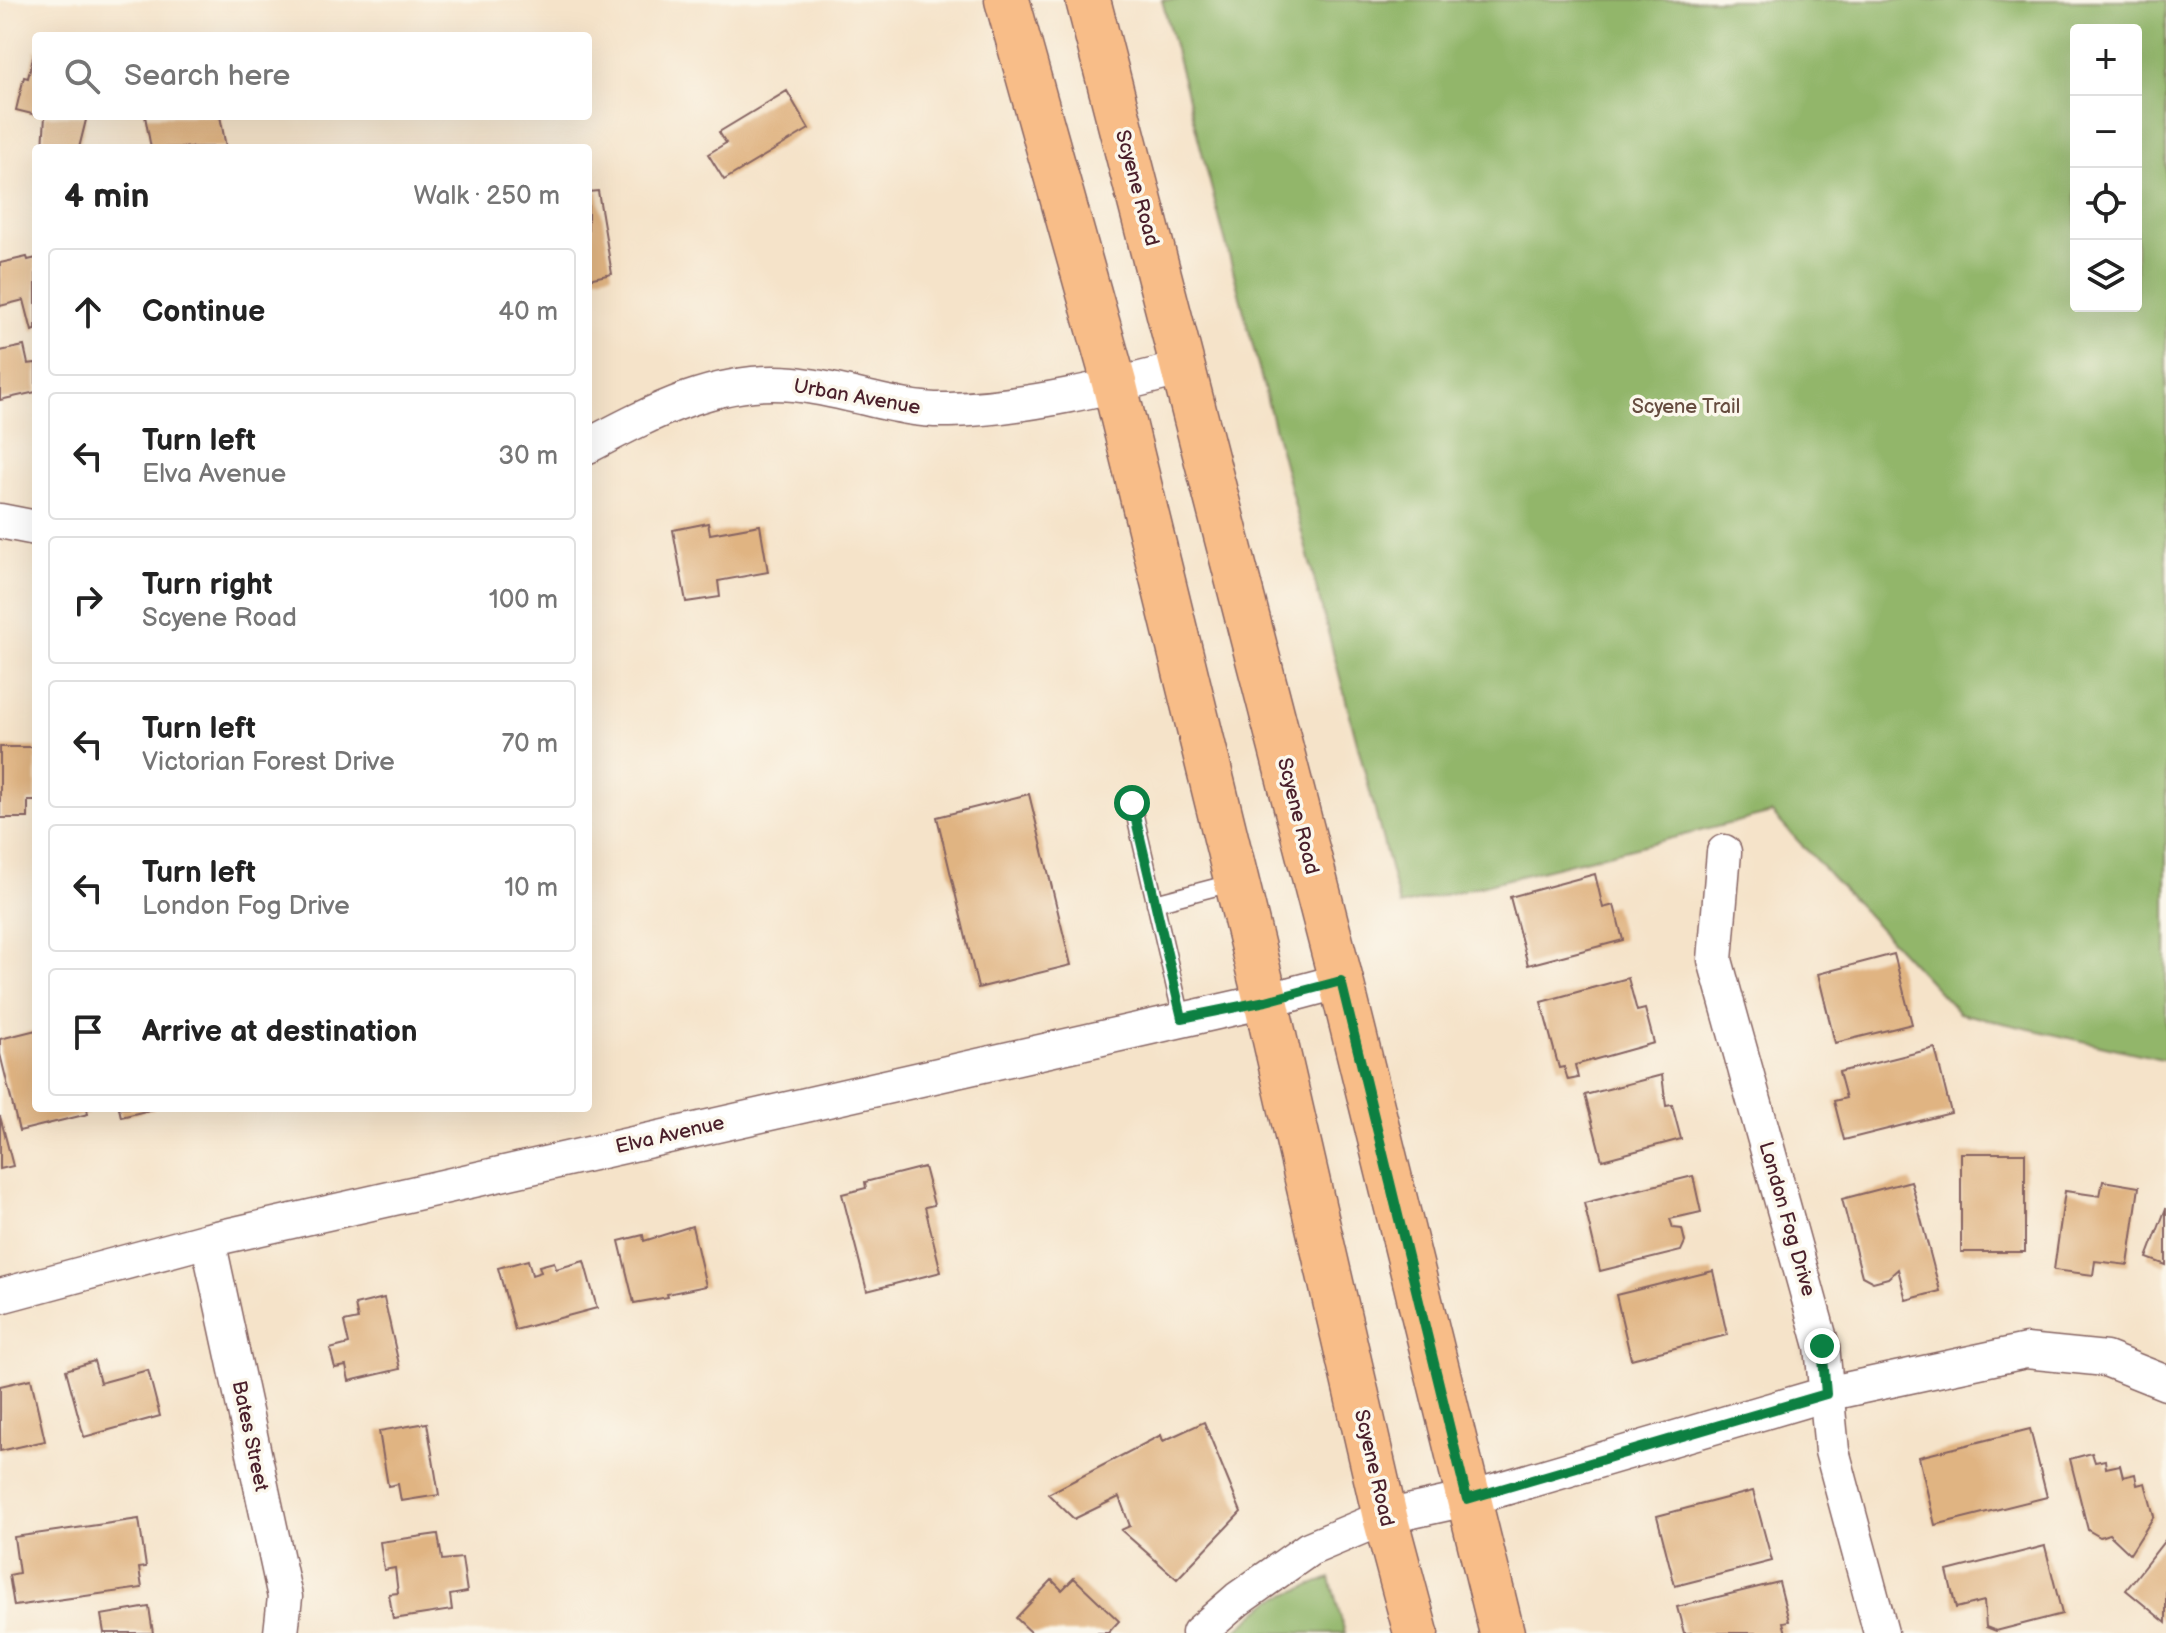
<!DOCTYPE html>
<meta charset="utf-8">
<style>
body{margin:0;font-family:"Balsamiq Sans",sans-serif;background:#f6f6f6;color:#222}
.controls{position:absolute;right:24px;top:24px;display:grid;overflow:hidden;border-radius:8px;box-shadow:0 8px 32px #0002}
.controls button{width:72px;height:72px;display:grid;place-items:center;padding:0;border:0;border-bottom:2px solid #e0e0e0;background:#fff;color:#222;font:40px sans-serif}
.stop{position:absolute;width:24px;height:24px;margin:-18px;border:6px solid #0b8043;border-radius:50%;background:#fff}
.stop.end{background:#0b8043;border-color:#fff;box-shadow:0 2px 8px #0008}
.list{margin:0;padding:0;list-style:none}
h2{display:flex;justify-content:space-between;align-items:center;height:104px;margin:0;padding:0 32px;font-size:34px}
h2 small{font-size:26px;font-weight:400;color:#767676}
.list li{display:grid;grid-template-columns:52px 1fr auto;gap:24px;align-items:center;box-sizing:border-box;height:128px;margin:0 16px 16px;padding:0 16px;border:2px solid #e0e0e0;border-radius:8px}
.list b{display:block;font-size:30px;white-space:nowrap}
.list p{margin:0;font-size:26px;white-space:nowrap;color:#767676}
.list em{font-size:26px;font-style:normal;color:#767676}
.icon{flex:none;width:44px;height:44px;fill:none;stroke:currentColor;stroke-width:2;stroke-linecap:round;stroke-linejoin:round}
.map{position:relative;flex:none;width:2166px;height:1633px;overflow:hidden}
.search{position:absolute;background:#fff;box-shadow:0 8px 32px #0002;left:32px;top:32px;width:560px;height:88px;display:flex;align-items:center;gap:20px;box-sizing:border-box;padding:0 28px;border-radius:8px;color:#767676;font-size:30px}
.panel{position:absolute;background:#fff;box-shadow:0 8px 32px #0002;left:32px;top:144px;width:560px;height:968px;border-radius:8px}
.map>svg:first-child{display:block}
.forest{fill:#92b66b;stroke:#6e6a4b;stroke-width:2;fill-rule:evenodd}
.building{fill:#e0b482}
.lines{fill:none;stroke-linecap:round;stroke-linejoin:round}
.lane-casing{stroke:#866462;stroke-width:19}
.street-casing{stroke:#866462;stroke-width:37}
.primary-casing{stroke:#866462;stroke-width:47}
.lane{stroke:#fff;stroke-width:16}
.street{stroke:#fff;stroke-width:34}
.primary{stroke:#f8bd88;stroke-width:44}
.route{stroke:#0b8043;stroke-width:10}
.labels{text-anchor:middle;dominant-baseline:central;stroke-width:7;stroke-linejoin:round;paint-order:stroke}
.street-label{font-size:20px;fill:#4a1f2b;stroke:#fbf7ec}
.park-label{font-size:20px;fill:#664c3f;stroke:#fbf7ec}
</style>
<div class="map">
<svg width="2166" height="1633" viewBox="0 0 2166 1633">
<rect width="100%" height="100%" fill="#fbf7ec"/>
<filter id="ink" filterUnits="userSpaceOnUse"><feTurbulence type="fractalNoise" baseFrequency=".0125" numOctaves="2"/><feDisplacementMap in="SourceGraphic" scale="16" xChannelSelector="R" yChannelSelector="G"/><feConvolveMatrix kernelMatrix="1 2 1 2 8 2 1 2 1" color-interpolation-filters="sRGB"/></filter>
<filter id="wash" filterUnits="userSpaceOnUse"><feTurbulence type="fractalNoise" baseFrequency=".006" numOctaves="4" result="noise"/><feDisplacementMap in="SourceGraphic" scale="32" xChannelSelector="R" yChannelSelector="G"/><feGaussianBlur stdDeviation="1.8" result="paint"/><feColorMatrix in="noise" values="0 0 0 0 0 0 0 0 0 0 0 0 0 0 0 0 0 1.4 0 .05"/><feComposite in="paint" operator="in"/></filter>
<g filter="url(#wash)">
<rect width="100%" height="100%" fill="#f5e3c9"/>
<path class="forest" d="M 1162,0 L 2166,0 L 2166,1060 L 1959,1013 L 1772,813 L 1400,906 ZM 2076,30 L 2136,30 L 2136,306 L 2076,306 Z
M 1330,1578 L 1345,1633 L 1233,1633 L 1272,1600 Z"/>
<g id="blocks">
<path class="building" d="M 35,49 L 36,49 L 36,115 L 16,110 L 24,77 L 28,78 Z
M 787,91 L 809,129 L 724,180 L 708,154 L 726,143 L 719,132 Z
M 45,116 L 87,116 L 79,148 L 43,148 Z
M 145,116 L 220,116 L 226,147 L 151,148 Z
M 598,191 L 612,274 L 588,279 L 588,192 Z
M 27,257 L 28,260 L 36,258 L 36,330 L 32,331 L 24,300 L 0,306 L 0,263 Z
M 24,346 L 28,364 L 36,363 L 36,392 L 0,400 L 0,351 Z
M 708,523 L 710,534 L 760,525 L 768,572 L 718,581 L 720,597 L 686,602 L 673,530 Z
M 0,747 L 36,747 L 36,801 L 28,801 L 28,818 L 0,818 Z
M 1029,794 L 1071,965 L 978,988 L 937,817 Z
M 1595,874 L 1603,908 L 1614,905 L 1623,940 L 1528,965 L 1510,897 Z
M 1894,954 L 1912,1024 L 1835,1043 L 1818,974 Z
M 1628,978 L 1637,1011 L 1645,1009 L 1654,1043 L 1575,1065 L 1578,1078 L 1568,1080 L 1564,1067 L 1559,1068 L 1541,1002 Z
M 36,1030 L 36,1108 L 87,1108 L 88,1114 L 19,1131 L 0,1054 L 0,1039 Z
M 1935,1048 L 1951,1113 L 1844,1140 L 1834,1101 L 1846,1098 L 1839,1072 Z
M 1662,1075 L 1666,1106 L 1672,1105 L 1681,1139 L 1602,1160 L 1585,1095 Z
M 119,1108 L 153,1108 L 154,1109 L 121,1117 Z
M 0,1116 L 13,1166 L 0,1169 Z
M 1961,1153 L 2025,1153 L 2025,1252 L 1961,1252 Z
M 924,1167 L 934,1205 L 925,1207 L 941,1272 L 867,1291 L 842,1194 L 866,1188 L 865,1182 Z
M 1693,1176 L 1701,1212 L 1670,1219 L 1673,1228 L 1682,1229 L 1685,1242 L 1681,1251 L 1600,1271 L 1584,1203 Z
M 1911,1181 L 1940,1291 L 1906,1300 L 1898,1269 L 1888,1278 L 1873,1282 L 1862,1276 L 1842,1199 Z
M 2103,1181 L 2139,1187 L 2128,1265 L 2095,1261 L 2093,1275 L 2054,1270 L 2065,1191 L 2100,1196 Z
M 2166,1208 L 2166,1265 L 2147,1258 Z
M 692,1226 L 706,1286 L 667,1294 L 668,1297 L 634,1303 L 619,1241 L 643,1235 L 644,1241 Z
M 528,1260 L 532,1275 L 541,1272 L 539,1266 L 554,1262 L 556,1269 L 584,1261 L 597,1308 L 515,1330 L 498,1268 Z
M 1713,1271 L 1727,1335 L 1631,1359 L 1616,1295 Z
M 384,1298 L 400,1369 L 349,1381 L 346,1366 L 335,1368 L 330,1349 L 349,1344 L 344,1322 L 358,1319 L 355,1305 Z
M 94,1361 L 100,1383 L 148,1370 L 160,1416 L 84,1437 L 66,1370 Z
M 31,1379 L 45,1441 L 0,1451 L 0,1386 Z
M 1204,1422 L 1241,1512 L 1177,1579 L 1121,1530 L 1130,1526 L 1119,1497 L 1074,1519 L 1048,1494 L 1161,1435 L 1163,1441 Z
M 427,1423 L 439,1495 L 401,1501 L 398,1484 L 388,1486 L 379,1431 Z
M 2030,1429 L 2047,1497 L 1935,1525 L 1919,1457 Z
M 2092,1453 L 2095,1462 L 2105,1460 L 2106,1468 L 2120,1465 L 2123,1477 L 2135,1474 L 2137,1485 L 2145,1483 L 2154,1516 L 2130,1554 L 2109,1534 L 2100,1537 L 2088,1530 L 2070,1459 Z
M 1753,1491 L 1772,1561 L 1675,1586 L 1657,1516 Z
M 139,1519 L 146,1567 L 139,1568 L 142,1588 L 14,1606 L 9,1575 L 19,1573 L 14,1537 Z
M 438,1534 L 442,1560 L 462,1558 L 467,1592 L 450,1595 L 452,1610 L 393,1619 L 389,1594 L 398,1593 L 395,1568 L 384,1570 L 380,1542 Z
M 2166,1539 L 2166,1623 L 2126,1590 Z
M 2045,1546 L 2062,1614 L 1996,1631 L 1986,1627 L 1984,1601 L 1956,1608 L 1947,1571 Z
M 1074,1578 L 1119,1621 L 1108,1633 L 1032,1633 L 1016,1618 L 1052,1580 L 1062,1590 Z
M 1779,1582 L 1789,1621 L 1783,1622 L 1786,1633 L 1684,1633 L 1677,1607 Z
M 149,1607 L 153,1633 L 104,1633 L 101,1615 Z"/>
</g>
</g>
<g filter="url(#ink)">
<use href="#blocks" fill-opacity="0" stroke="#866462" stroke-width="2"/>
<g class="lines">
<g class="lane-casing">
<path id="lane" d="M 1132,803 L 1182,1018
M 1155,903 L 1235,882"/>
</g>
<g class="street-casing">
<path id="street" d="M 588,446 C 652,412 720,376 794,384 C 846,389 898,412 950,410 C 1025,408 1112,387 1183,368
M 0,521 L 36,528
M 1724,852 L 1715,960 L 1822,1346 L 1832,1451 L 1881,1633
M 208,1240 L 285,1597 L 281,1633
M 0,1296 L 208,1240 L 1266,1001 L 1341,981
M 1199,1633 L 1238,1599 L 1309,1549 L 1385,1517 L 1467,1499 L 1826,1394 L 2026,1351 L 2106,1359 L 2166,1383"/>
</g>
<g class="primary-casing">
<path id="primary" d="M 1007,0 L 1115,386 L 1266,1001 L 1385,1517 L 1416,1633
M 1088,0 L 1341,981 L 1502,1633"/>
</g>
<use href="#lane" class="lane"/>
<use href="#street" class="street"/>
<use href="#primary" class="primary"/>
</g>
</g>
<g class="lines" filter="url(#ink)">
<path class="route" d="M 1132,803 L 1182,1018 L 1266,1001 L 1341,981 L 1467,1499 L 1826,1394 L 1822,1346"/>
</g>
<g class="labels">
<g class="street-label">
<text transform="translate(1137 188) rotate(75)">Scyene Road</text>
<text transform="translate(857 397) rotate(10)">Urban Avenue</text>
<text transform="translate(1298 816) rotate(76)">Scyene Road</text>
<text transform="translate(670 1135) rotate(-13)">Elva Avenue</text>
<text transform="translate(1787 1219) rotate(74)">London Fog Drive</text>
<text transform="translate(250 1436) rotate(78)">Bates Street</text>
<text transform="translate(1374 1468) rotate(77)">Scyene Road</text>
</g>
<g class="park-label">
<text x="1686" y="407">Scyene Trail</text>
</g>
</g>
</svg>
<div class="controls">
<button>+</button>
<button>−</button>
<button><svg class="icon" aria-label="locate" viewBox="0 0 24 24"><circle cx="12" cy="12" r="6"/><path d="M12 2v4M12 18v4M2 12h4M18 12h4"/></svg></button>
<button><svg class="icon" aria-label="layers" viewBox="0 0 24 24"><path d="M12 4l9 5-9 5-9-5zM3 14l9 5 9-5"/></svg></button>
</div>
<div class="stop" style="left:1132px;top:803px"></div>
<div class="stop end" style="left:1822px;top:1346px"></div>
<div class="search"><svg class="icon" aria-label="search" viewBox="0 0 24 24"><circle cx="10" cy="10" r="6"/><path d="M15 15l6 6"/></svg>Search here</div>
<section class="panel">
<h2>4 min<small>Walk · 250 m</small></h2>
<ul class="list">
<li><svg class="icon" aria-label="ahead" viewBox="0 0 24 24"><path d="M12 20V5M6 11l6-6 6 6"/></svg><div><b>Continue</b></div><em>40 m</em></li>
<li><svg class="icon" aria-label="left" viewBox="0 0 24 24"><path d="M17 20v-9H6M10 6l-5 5 5 5"/></svg><div><b>Turn left</b><p>Elva Avenue</p></div><em>30 m</em></li>
<li><svg class="icon" aria-label="right" viewBox="0 0 24 24"><path d="M7 20v-9h11M14 6l5 5-5 5"/></svg><div><b>Turn right</b><p>Scyene Road</p></div><em>100 m</em></li>
<li><svg class="icon" aria-label="left" viewBox="0 0 24 24"><path d="M17 20v-9H6M10 6l-5 5 5 5"/></svg><div><b>Turn left</b><p>Victorian Forest Drive</p></div><em>70 m</em></li>
<li><svg class="icon" aria-label="left" viewBox="0 0 24 24"><path d="M17 20v-9H6M10 6l-5 5 5 5"/></svg><div><b>Turn left</b><p>London Fog Drive</p></div><em>10 m</em></li>
<li><svg class="icon" aria-label="arrive" viewBox="0 0 24 24"><path d="M6 21V4h12l-3 4 3 4H6"/></svg><div><b>Arrive at destination</b></div></li>
</ul>
</section>
</div>
